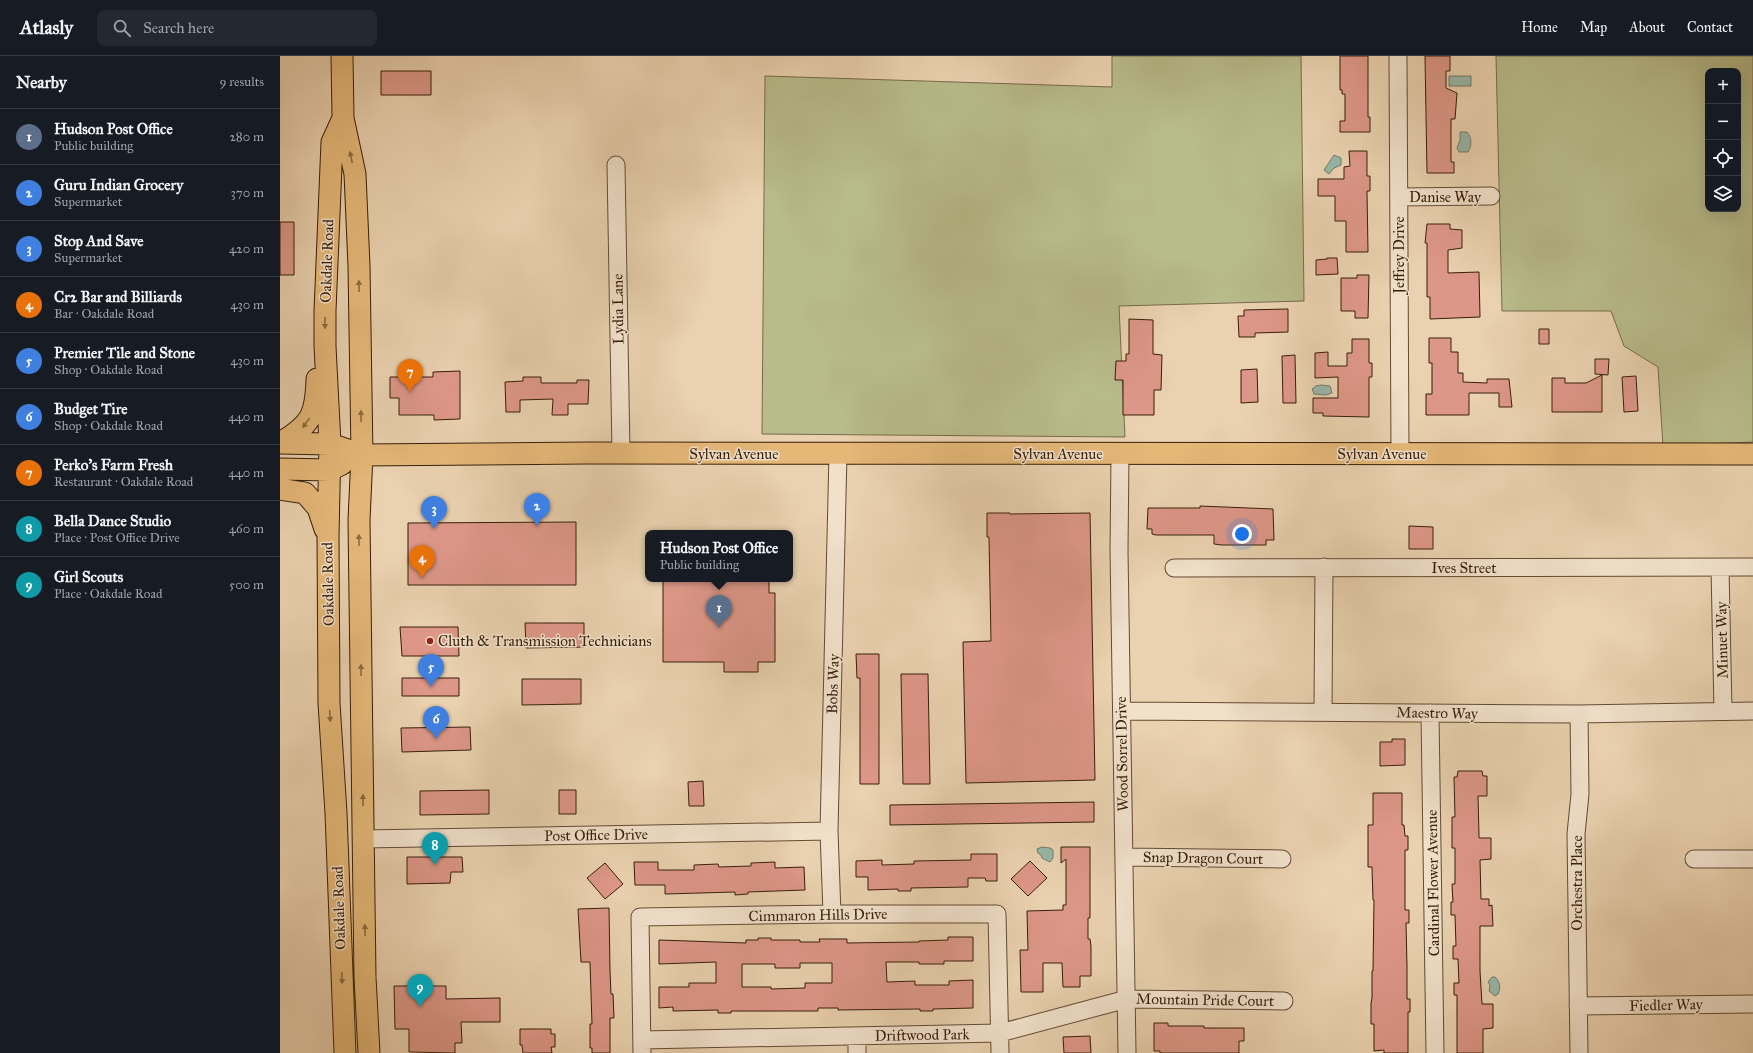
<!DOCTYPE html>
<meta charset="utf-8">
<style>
body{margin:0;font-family:"IM FELL Great Primer",serif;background:#242831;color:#f1f3f6}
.controls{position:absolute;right:12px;top:12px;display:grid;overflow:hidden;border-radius:8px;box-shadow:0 4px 16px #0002}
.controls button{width:36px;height:36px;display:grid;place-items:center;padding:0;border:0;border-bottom:1px solid #363941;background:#171b24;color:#f1f3f6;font:20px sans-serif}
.you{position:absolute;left:962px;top:478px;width:14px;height:14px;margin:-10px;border:3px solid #fff;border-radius:50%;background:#1a73e8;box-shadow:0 0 0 6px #1a73e833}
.badge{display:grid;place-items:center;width:26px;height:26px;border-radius:50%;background:#c59692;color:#fff;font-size:13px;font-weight:700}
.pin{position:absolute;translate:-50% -33px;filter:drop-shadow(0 1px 2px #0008)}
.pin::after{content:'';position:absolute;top:21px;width:14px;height:12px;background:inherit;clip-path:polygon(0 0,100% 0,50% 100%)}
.popup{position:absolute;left:365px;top:474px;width:148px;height:52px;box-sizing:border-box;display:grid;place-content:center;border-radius:8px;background:#171b24;filter:drop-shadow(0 1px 3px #0005);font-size:13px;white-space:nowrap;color:#9ea1a6}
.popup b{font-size:15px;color:#f1f3f6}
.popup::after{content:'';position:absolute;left:50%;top:100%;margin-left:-8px;border:8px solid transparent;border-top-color:#171b24}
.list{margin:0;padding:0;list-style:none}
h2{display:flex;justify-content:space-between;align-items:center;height:52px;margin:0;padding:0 16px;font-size:17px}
h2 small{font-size:13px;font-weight:400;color:#9ea1a6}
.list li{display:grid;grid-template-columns:26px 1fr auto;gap:12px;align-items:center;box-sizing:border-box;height:56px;padding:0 16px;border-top:1px solid #363941}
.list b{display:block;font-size:15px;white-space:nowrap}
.list p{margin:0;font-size:13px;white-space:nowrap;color:#9ea1a6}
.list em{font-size:13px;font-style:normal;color:#9ea1a6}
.icon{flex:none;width:22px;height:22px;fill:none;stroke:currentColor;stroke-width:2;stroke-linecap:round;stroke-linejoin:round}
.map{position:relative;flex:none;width:1473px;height:997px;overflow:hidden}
header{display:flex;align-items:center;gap:24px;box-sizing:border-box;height:56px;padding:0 20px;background:#171b24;border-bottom:1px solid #363941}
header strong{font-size:19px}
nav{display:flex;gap:22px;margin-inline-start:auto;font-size:14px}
.search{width:280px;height:36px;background:#242831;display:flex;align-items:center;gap:10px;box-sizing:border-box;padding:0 14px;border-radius:8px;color:#9ea1a6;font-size:15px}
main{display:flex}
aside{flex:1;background:#171b24}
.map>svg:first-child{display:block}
.green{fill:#b8bb8a;stroke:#786c4a;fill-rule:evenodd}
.water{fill:#98b7a8;stroke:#727a68}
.building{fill:#dd9788;stroke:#381e09;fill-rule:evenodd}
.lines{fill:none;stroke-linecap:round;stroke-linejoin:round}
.minor-casing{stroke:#644b32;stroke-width:19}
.major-casing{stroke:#381e09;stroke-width:23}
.minor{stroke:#f1e1cb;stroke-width:17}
.major{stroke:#e5b878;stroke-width:21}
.oneway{fill:#8e6b40}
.poi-dot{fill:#8f2418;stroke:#f1e1cb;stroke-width:1.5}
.labels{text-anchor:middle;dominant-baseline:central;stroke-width:3;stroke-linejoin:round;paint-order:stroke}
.street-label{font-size:15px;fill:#381e09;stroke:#f1e1cb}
.poi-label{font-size:15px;fill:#381e09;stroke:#f1e1cb;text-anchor:start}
</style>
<header>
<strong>Atlasly</strong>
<div class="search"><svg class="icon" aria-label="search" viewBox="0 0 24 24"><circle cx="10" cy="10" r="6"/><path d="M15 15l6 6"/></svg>Search here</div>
<nav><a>Home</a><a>Map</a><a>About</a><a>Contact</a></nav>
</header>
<main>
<aside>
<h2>Nearby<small>9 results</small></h2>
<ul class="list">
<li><span class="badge" style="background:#5c6f8a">1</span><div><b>Hudson Post Office</b><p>Public building</p></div><em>280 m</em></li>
<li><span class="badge" style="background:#3f7fe0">2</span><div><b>Guru Indian Grocery</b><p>Supermarket</p></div><em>370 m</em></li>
<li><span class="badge" style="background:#3f7fe0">3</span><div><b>Stop And Save</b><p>Supermarket</p></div><em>420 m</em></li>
<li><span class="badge" style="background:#e8710a">4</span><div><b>Cr2 Bar and Billiards</b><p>Bar · Oakdale Road</p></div><em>430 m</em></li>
<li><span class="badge" style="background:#3f7fe0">5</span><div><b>Premier Tile and Stone</b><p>Shop · Oakdale Road</p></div><em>430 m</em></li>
<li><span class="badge" style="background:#3f7fe0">6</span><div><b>Budget Tire</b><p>Shop · Oakdale Road</p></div><em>440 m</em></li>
<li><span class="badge" style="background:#e8710a">7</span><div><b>Perko's Farm Fresh</b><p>Restaurant · Oakdale Road</p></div><em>440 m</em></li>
<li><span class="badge" style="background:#0f9aa8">8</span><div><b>Bella Dance Studio</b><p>Place · Post Office Drive</p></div><em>460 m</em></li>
<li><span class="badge" style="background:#0f9aa8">9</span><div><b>Girl Scouts</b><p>Place · Oakdale Road</p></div><em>500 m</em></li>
</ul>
</aside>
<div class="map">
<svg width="1473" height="997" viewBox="0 0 1473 997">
<rect width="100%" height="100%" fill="#ead1af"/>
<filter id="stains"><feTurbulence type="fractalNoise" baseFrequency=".005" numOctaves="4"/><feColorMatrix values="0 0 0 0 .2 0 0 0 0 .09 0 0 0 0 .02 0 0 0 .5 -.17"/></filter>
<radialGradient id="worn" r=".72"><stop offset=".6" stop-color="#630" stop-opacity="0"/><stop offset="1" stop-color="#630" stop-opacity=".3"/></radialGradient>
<path class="green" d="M 832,0 L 1021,0 L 1024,245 L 839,250 L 845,381 L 482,378 L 485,20 L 832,31 Z
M 1216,0 L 1473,0 L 1473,386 L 1383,390 L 1378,311 L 1344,290 L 1331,255 L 1222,255 ZM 1428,15 L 1458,15 L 1458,153 L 1428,153 Z"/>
<path class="water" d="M 1169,20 L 1191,20 L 1191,30 L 1169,30 Z
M 1180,76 L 1187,76 C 1192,82 1192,90 1188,96 L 1179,96 L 1177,92 L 1180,84 Z
M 1054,99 L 1061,102 L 1061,109 L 1054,112 L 1049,118 L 1044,114 Z
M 1041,329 L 1050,330 L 1052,337 L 1046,339 L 1034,338 L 1032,333 L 1036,330 Z
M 762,791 L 770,792 L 773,794 L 773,802 L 770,806 L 762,802 L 761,799 L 758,797 L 757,793 Z
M 1212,921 L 1215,921 C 1220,926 1221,931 1218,938 L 1215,940 L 1209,935 L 1210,929 L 1208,926 Z"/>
<path class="building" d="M 1060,0 L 1088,0 L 1088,61 L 1090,61 L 1090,76 L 1060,76 L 1060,65 L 1065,65 L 1065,38 L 1062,38 L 1062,34 L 1060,34 Z
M 1145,0 L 1170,0 L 1170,15 L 1166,15 L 1166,32 L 1177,37 L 1175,63 L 1171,63 L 1171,106 L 1174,106 L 1174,117 L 1147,117 Z
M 101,15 L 151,15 L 151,39 L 101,39 Z
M 1069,95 L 1087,95 L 1087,120 L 1090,120 L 1090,135 L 1087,135 L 1088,196 L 1066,196 L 1066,165 L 1055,165 L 1055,140 L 1038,140 L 1038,123 L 1064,123 L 1064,111 L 1070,110 Z
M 0,166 L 14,166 L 14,219 L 0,219 Z
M 1147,168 L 1170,168 L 1170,173 L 1182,174 L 1182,192 L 1168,194 L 1168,217 L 1199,216 L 1200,261 L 1150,263 L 1150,241 L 1147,241 L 1147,187 L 1145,187 Z
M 1047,202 L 1057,202 L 1058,218 L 1036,219 L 1036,204 L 1047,203 Z
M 1077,219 L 1089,219 L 1088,262 L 1075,262 L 1075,255 L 1061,255 L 1061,222 L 1077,222 Z
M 1008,253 L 1008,276 L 975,277 L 975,281 L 959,281 L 958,260 L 964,260 L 964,254 Z
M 849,263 L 873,264 L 873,298 L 882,299 L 881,334 L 874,334 L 874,359 L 843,359 L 843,324 L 835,324 L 836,305 L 846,305 L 846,298 L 849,298 Z
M 1259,273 L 1269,273 L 1269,288 L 1259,288 Z
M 1149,282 L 1171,282 L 1171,296 L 1178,296 L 1178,317 L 1183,317 L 1183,326 L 1207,327 L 1207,323 L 1229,323 L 1232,351 L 1219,351 L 1219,337 L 1189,337 L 1189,359 L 1146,359 L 1146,338 L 1152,338 L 1152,307 L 1149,307 Z
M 1072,283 L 1089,283 L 1089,307 L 1092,307 L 1092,321 L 1089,321 L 1089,361 L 1043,360 L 1043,357 L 1033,357 L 1033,342 L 1058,342 L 1058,321 L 1035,322 L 1035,297 L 1048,296 L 1048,310 L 1067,310 L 1067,297 L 1072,297 Z
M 1015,299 L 1016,347 L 1003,347 L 1002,300 Z
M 1315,303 L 1329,303 L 1328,319 L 1315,318 Z
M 977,313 L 978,346 L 961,347 L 961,314 Z
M 180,315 L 180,363 L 154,364 L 154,359 L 119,359 L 119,342 L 110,342 L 110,321 L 153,321 L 153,316 Z
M 1322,319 L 1322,356 L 1272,356 L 1272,322 L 1285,322 L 1285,327 L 1306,327 Z
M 1356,320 L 1358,355 L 1344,356 L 1342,321 Z
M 243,321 L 261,321 L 261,327 L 297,327 L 297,324 L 309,324 L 308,348 L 288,348 L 288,359 L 272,359 L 273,343 L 240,344 L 240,356 L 226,356 L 225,326 L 243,325 Z
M 920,450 L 993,453 L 994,484 L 986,484 L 986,489 L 942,489 L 934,488 L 934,479 L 876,479 L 872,478 L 872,473 L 867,473 L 868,452 L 920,452 Z
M 707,457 L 730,457 L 730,458 L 810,457 L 815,724 L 686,727 L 683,586 L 711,585 L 709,481 L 707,481 Z
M 296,466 L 296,529 L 128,529 L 128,467 Z
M 1129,470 L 1153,471 L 1153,493 L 1129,493 Z
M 383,523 L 489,523 L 489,537 L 495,537 L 495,606 L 478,606 L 478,616 L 444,616 L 444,606 L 383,606 Z
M 245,567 L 304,567 L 304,591 L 246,592 Z
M 120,571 L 178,571 L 179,600 L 122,600 Z
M 576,598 L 599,598 L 599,728 L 580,728 L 580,622 L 577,622 Z
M 621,618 L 648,618 L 650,728 L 623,728 Z
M 122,622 L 179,622 L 179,640 L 122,640 Z
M 242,623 L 301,623 L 301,648 L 242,649 Z
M 190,671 L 191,694 L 122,696 L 121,672 Z
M 1112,683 L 1125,683 L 1125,709 L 1100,710 L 1100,686 L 1112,686 Z
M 1178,715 L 1202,715 L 1203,720 L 1207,720 L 1207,740 L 1198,740 L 1199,779 L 1199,782 L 1211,782 L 1211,803 L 1200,804 L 1201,843 L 1209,843 L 1209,850 L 1212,849 L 1213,870 L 1200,870 L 1200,915 L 1202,948 L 1213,948 L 1213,972 L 1203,973 L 1203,997 L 1177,997 L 1177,939 L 1174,939 L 1174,927 L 1179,927 L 1178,903 L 1173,903 L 1173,890 L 1176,890 L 1175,859 L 1171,859 L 1171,846 L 1173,846 L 1172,828 L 1175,828 L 1175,792 L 1172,792 L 1172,761 L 1175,761 L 1174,721 L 1177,721 Z
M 423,725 L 424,750 L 409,750 L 408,726 Z
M 209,734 L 209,758 L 140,759 L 140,735 Z
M 279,734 L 296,734 L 296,758 L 279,758 Z
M 1093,737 L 1122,737 L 1122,769 L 1124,769 L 1125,780 L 1128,780 L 1128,794 L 1125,794 L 1125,854 L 1129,854 L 1129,867 L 1126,867 L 1127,910 L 1127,943 L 1130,943 L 1130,956 L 1128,956 L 1128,997 L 1104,997 L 1104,994 L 1094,995 L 1094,968 L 1091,968 L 1091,947 L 1092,942 L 1092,915 L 1093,915 L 1094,844 L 1093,844 L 1092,811 L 1088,811 L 1088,769 L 1093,769 Z
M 814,746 L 814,766 L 610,769 L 610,749 Z
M 781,791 L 810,791 L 810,862 L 808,862 L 808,883 L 810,883 L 811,890 L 811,920 L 800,920 L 800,931 L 783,931 L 782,907 L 763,907 L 763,936 L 741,936 L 740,894 L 748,894 L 747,855 L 783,854 L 783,849 L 786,849 L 786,803 L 781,807 Z
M 691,798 L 717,798 L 717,825 L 706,825 L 705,822 L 688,822 L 688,831 L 631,832 L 631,835 L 618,835 L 618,833 L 588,834 L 588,821 L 576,821 L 576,805 L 602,804 L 602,809 L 634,808 L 634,805 L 691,804 Z
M 127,801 L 182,801 L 183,816 L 171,816 L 170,827 L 127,828 Z
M 750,805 L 767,822 L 748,840 L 731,823 Z
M 354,806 L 378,806 L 378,814 L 414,814 L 414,809 L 438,808 L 439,811 L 471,810 L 471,807 L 495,806 L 495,812 L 524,811 L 525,834 L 468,836 L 468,838 L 455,839 L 455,836 L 385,838 L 385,829 L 355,829 Z
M 325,807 L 343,828 L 325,843 L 307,822 Z
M 329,852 L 330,915 L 331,938 L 333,938 L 334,962 L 330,962 L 330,997 L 312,997 L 312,992 L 310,992 L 310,968 L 312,968 L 310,906 L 301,906 L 298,853 Z
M 668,881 L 693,881 L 693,905 L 664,905 L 664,908 L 639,908 L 639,906 L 606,906 L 607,926 L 635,925 L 635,929 L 669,929 L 669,925 L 693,924 L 693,952 L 653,953 L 653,955 L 640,955 L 640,953 L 558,954 L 558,952 L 538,952 L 538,955 L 451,955 L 451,957 L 438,957 L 438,954 L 393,955 L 393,951 L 379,952 L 379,931 L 409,931 L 409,927 L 436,927 L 436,906 L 379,908 L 379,884 L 466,887 L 466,884 L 478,884 L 478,882 L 491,882 L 491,884 L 520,884 L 520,886 L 540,886 L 539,883 L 567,883 L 567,887 L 639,886 L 639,885 L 668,884 ZM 520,907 L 552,907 L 552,927 L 525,927 L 525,932 L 491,933 L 491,931 L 462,931 L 462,908 L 495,908 L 495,912 L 520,912 Z
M 114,930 L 166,930 L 166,943 L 220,942 L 220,966 L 181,966 L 182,987 L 175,987 L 175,997 L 129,996 L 129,973 L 115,973 Z
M 874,967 L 888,967 L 888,970 L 924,970 L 924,972 L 964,972 L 964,985 L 959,985 L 959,997 L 880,997 L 880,995 L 874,995 Z
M 240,973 L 271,973 L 271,978 L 275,978 L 275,991 L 271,991 L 272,997 L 243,997 L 242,989 L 240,989 Z
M 810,980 L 811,997 L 784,997 L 783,981 Z"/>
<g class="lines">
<g class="minor-casing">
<path id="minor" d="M 1118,0 L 1120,398
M 336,109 L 341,397
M 1119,141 L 1211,140
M 840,399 L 839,495 L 847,997
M 894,512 L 1473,511
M 1440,512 L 1443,655
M 842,655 L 1299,658 L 1473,655
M 1043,655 L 1044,511
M 1150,657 L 1155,997
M 84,783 L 549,775
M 844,801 L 1002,803
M 1414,803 L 1473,803
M 552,858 L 549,775 L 558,398
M 1298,950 L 1473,948
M 577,980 L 577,997
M 362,984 L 720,977 L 847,943 L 1004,945
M 362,997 L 360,861 L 552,858 L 717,858 L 720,997
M 1299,997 L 1296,778 L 1300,738 L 1299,658"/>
</g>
<g class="major-casing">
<path id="major" d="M 62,0 L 63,62 L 75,118 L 79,210 L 82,399 L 79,464 L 85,921 L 89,997
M 63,62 L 52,86 L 45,255 L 45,290 L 50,388 L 48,481 L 49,647 L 56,757 L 65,997
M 0,387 L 50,388 L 82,399 L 307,397 L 1473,398
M 0,387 C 31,369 36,359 37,323
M 0,413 L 50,414 L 62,408
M 0,433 L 25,437 L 38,452 L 45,473"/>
</g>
<use href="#minor" class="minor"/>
<use href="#major" class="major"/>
</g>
<defs><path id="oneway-solid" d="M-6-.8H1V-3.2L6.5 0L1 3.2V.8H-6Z"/></defs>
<g class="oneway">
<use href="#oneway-solid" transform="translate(71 101) rotate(-102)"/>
<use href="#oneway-solid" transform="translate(79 230) rotate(-91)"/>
<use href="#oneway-solid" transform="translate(45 267) rotate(90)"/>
<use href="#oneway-solid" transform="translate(81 360) rotate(-91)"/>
<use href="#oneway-solid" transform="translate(26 367) rotate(125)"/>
<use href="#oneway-solid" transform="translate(79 484) rotate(-91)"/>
<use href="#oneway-solid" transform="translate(81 614) rotate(-91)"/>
<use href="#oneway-solid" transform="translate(50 660) rotate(87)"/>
<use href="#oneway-solid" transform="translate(83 744) rotate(-91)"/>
<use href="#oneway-solid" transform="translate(85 874) rotate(-91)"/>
<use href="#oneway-solid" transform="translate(62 922) rotate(88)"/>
</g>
<circle class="poi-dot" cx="150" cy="585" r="4"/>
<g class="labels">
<g class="street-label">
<text x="1165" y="141">Danise Way</text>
<text transform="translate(1119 199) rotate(-90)">Jeffrey Drive</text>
<text transform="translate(47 205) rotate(-88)">Oakdale Road</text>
<text transform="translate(338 253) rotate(-91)">Lydia Lane</text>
<text x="454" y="398">Sylvan Avenue</text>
<text x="778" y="398">Sylvan Avenue</text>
<text x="1102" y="398">Sylvan Avenue</text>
<text x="1184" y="512">Ives Street</text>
<text transform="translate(48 528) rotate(-91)">Oakdale Road</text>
<text transform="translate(1442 584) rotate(-91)">Minuet Way</text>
<text transform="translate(553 628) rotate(-88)">Bobs Way</text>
<text transform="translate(1157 657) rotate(1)">Maestro Way</text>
<text transform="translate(842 698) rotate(-91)">Wood Sorrel Drive</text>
<text transform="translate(316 779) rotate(-1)">Post Office Drive</text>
<text transform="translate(923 802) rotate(1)">Snap Dragon Court</text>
<text transform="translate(1153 827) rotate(-91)">Cardinal Flower Avenue</text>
<text transform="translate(1297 827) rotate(-90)">Orchestra Place</text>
<text transform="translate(59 852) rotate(-92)">Oakdale Road</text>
<text transform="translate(538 859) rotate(-1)">Cimmaron Hills Drive</text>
<text transform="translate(925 944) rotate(1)">Mountain Pride Court</text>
<text transform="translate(1386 949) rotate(-1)">Fiedler Way</text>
<text transform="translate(642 979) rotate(-1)">Driftwood Park</text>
</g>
<g class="poi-label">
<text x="158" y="585">Cluth &amp; Transmission Technicians</text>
</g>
</g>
<rect width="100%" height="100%" filter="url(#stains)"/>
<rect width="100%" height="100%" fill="url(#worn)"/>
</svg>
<div class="controls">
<button>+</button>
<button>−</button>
<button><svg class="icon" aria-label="locate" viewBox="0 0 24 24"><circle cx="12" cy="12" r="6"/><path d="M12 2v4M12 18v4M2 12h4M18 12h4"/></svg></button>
<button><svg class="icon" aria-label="layers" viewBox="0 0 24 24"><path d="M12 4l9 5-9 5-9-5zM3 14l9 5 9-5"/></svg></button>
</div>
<div class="you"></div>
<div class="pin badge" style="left:439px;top:572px;background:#5c6f8a">1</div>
<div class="popup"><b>Hudson Post Office</b>Public building</div>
<div class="pin badge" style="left:257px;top:470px;background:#3f7fe0">2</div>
<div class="pin badge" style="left:154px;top:473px;background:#3f7fe0">3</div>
<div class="pin badge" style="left:142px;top:522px;background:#e8710a">4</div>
<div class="pin badge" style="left:151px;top:631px;background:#3f7fe0">5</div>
<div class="pin badge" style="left:156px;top:683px;background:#3f7fe0">6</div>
<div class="pin badge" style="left:130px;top:336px;background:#e8710a">7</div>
<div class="pin badge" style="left:155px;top:809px;background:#0f9aa8">8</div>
<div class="pin badge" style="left:140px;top:951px;background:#0f9aa8">9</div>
</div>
</main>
